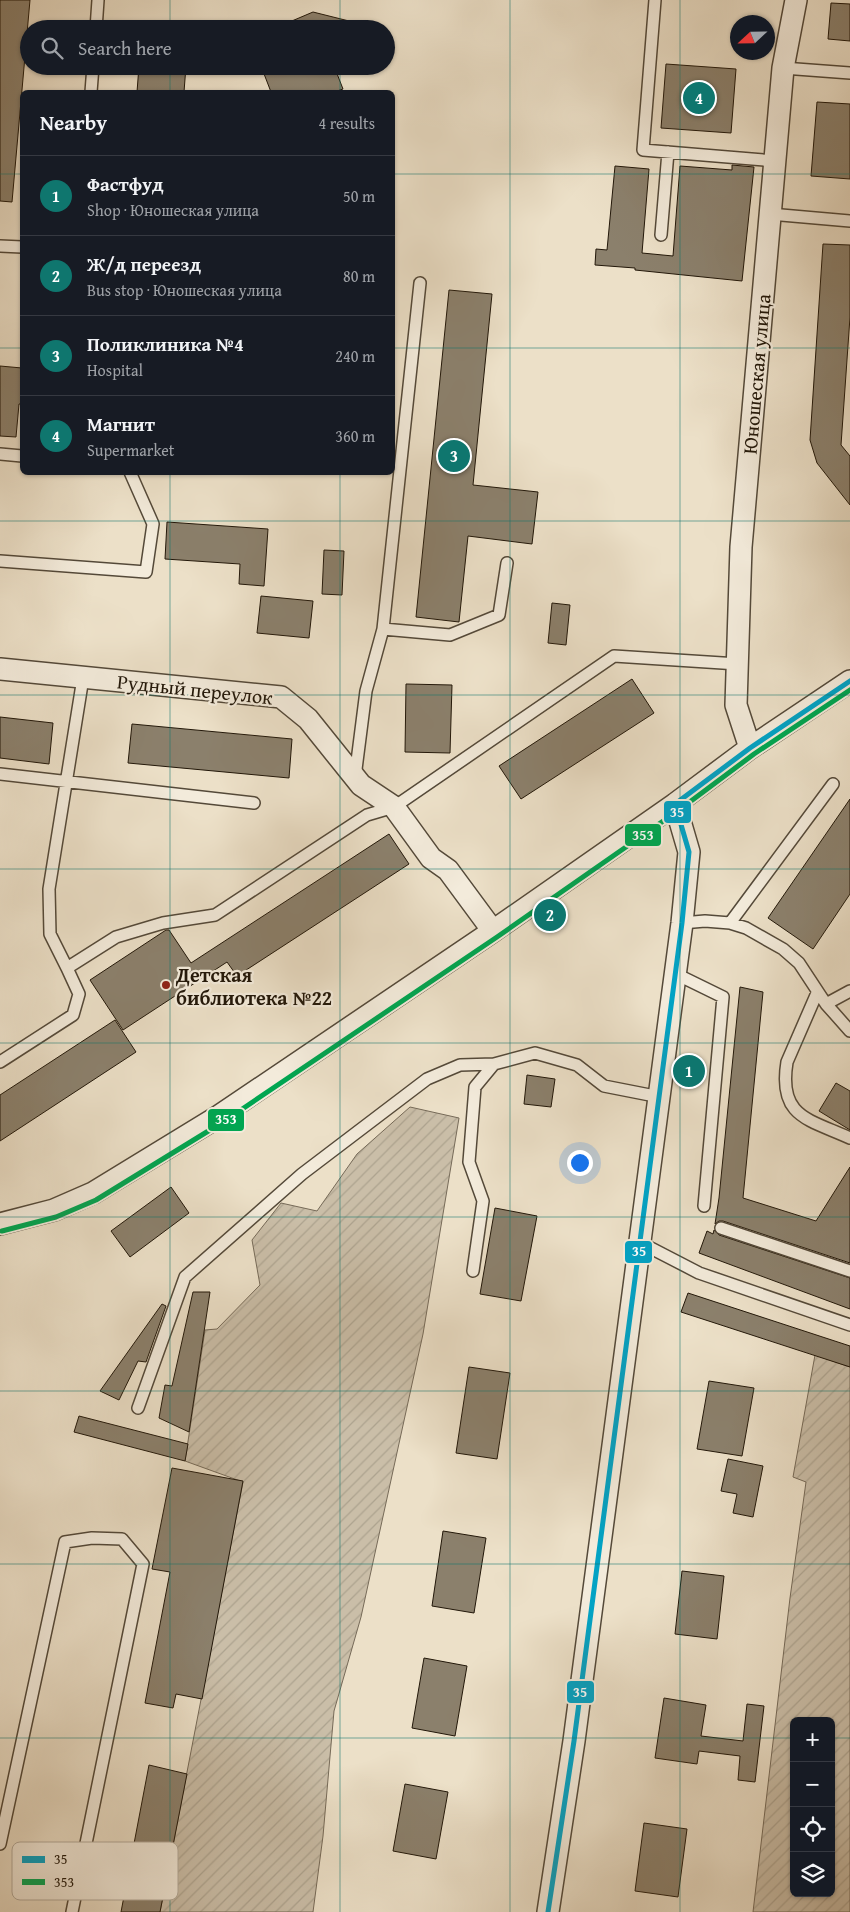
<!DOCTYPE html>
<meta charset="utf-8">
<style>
body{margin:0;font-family:"Gentium Book Plus",serif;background:#20242c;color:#f1f3f6}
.controls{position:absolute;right:15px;bottom:15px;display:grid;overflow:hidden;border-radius:8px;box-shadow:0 1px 4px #0004}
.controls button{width:45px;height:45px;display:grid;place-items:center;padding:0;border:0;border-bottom:1px solid #363941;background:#171b24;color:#f1f3f6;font:25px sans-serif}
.compass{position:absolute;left:730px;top:15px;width:45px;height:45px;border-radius:50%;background:#171b24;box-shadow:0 1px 4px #0004;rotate:248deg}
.you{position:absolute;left:579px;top:1162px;width:18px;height:18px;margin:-12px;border:4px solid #fff;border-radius:50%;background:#1a73e8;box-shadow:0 0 0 8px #1a73e833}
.badge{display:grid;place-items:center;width:32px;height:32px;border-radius:50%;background:#0f766e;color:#fff;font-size:16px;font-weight:700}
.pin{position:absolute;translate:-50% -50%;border:2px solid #fff;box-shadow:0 1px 5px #0006}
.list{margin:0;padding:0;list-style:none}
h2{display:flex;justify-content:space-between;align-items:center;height:65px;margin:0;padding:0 20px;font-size:21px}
h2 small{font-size:16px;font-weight:400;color:#9ea1a6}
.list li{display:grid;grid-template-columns:32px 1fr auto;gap:15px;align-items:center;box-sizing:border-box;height:80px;padding:0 20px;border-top:1px solid #363941}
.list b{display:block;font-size:19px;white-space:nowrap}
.list p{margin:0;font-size:16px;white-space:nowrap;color:#9ea1a6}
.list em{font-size:16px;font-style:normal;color:#9ea1a6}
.icon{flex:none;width:28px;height:28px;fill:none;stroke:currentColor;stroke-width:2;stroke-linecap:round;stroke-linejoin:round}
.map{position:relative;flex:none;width:850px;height:1912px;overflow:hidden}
.search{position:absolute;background:#171b24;box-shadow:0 1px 4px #0004;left:20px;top:20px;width:375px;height:55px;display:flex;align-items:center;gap:12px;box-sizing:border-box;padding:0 18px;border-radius:28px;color:#9ea1a6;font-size:19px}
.panel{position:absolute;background:#171b24;box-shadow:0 1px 4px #0004;left:20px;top:90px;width:375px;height:385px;border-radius:8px}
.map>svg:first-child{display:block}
.garden{fill:url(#garden-furrows);stroke:#766a58;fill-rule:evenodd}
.building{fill:#8b806c;stroke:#221709}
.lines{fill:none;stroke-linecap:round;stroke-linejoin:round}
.lane-casing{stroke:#544939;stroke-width:14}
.street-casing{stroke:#544939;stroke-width:24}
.lane{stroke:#f3ebdb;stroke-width:11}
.street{stroke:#f3ebdb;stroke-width:21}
.bus-1-casing{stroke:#f3ebdb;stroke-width:9}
.bus-2-casing{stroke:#f3ebdb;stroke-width:9}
.bus-1{stroke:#02a2c4;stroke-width:5}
.bus-2{stroke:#00a651;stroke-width:5}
.grid{fill:none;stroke:#0f766e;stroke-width:1;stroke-opacity:0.55}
.poi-dot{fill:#8f2418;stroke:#f3ebdb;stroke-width:2}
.labels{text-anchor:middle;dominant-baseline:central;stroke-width:4.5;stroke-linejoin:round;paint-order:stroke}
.street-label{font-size:20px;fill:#221709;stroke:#f3ebdb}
.poi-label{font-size:20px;font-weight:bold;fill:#221709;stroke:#f3ebdb;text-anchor:start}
.key{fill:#f3ebdb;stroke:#b4ab9c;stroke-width:1}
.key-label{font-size:14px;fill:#221709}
.line-badge{stroke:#f3ebdb;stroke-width:2}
.badge-label{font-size:14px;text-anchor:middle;font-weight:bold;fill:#fff}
</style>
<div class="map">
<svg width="850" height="1912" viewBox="0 0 850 1912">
<defs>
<pattern id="garden-furrows" width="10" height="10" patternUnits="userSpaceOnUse" patternTransform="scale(1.25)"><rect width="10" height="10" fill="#cabea8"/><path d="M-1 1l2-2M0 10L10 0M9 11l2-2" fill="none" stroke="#ada38f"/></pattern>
</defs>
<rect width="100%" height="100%" fill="#ece0c8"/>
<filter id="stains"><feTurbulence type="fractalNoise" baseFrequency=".004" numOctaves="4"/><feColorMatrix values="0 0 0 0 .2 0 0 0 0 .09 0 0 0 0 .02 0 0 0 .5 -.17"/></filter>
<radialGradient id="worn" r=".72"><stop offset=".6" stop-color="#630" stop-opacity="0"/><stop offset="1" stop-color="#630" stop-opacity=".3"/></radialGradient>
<path class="garden" d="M 410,1107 L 459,1118 L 423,1334 L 361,1617 L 334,1711 L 323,1836 L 313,1912 L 160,1912 L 243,1482 L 185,1461 L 205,1330 L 217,1329 L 260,1285 L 252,1240 L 281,1203 L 317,1211 L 357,1154 Z
M 815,1355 L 850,1367 L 850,1912 L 753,1912 L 790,1598 L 806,1482 L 793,1477 ZM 794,1721 L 831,1721 L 831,1893 L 794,1893 Z"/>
<path class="building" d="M 0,0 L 30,0 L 12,202 L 0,201 Z
M 831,3 L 850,4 L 850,41 L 828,39 Z
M 313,12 L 357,23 L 356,29 L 273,29 Z
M 666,64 L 736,69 L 731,133 L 661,128 Z
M 139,66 L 186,66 L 184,92 L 137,92 Z
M 261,66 L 334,66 L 343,89 L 334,92 L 271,92 Z
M 817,102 L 850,104 L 850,179 L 811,176 Z
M 732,165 L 754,167 L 742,281 L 635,270 L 635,268 L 595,265 L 596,249 L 607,250 L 615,166 L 649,169 L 642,253 L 673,256 L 680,166 L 732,170 Z
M 823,244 L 850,245 L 850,317 L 841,445 L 850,456 L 850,505 L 817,463 L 810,440 Z
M 449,290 L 492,294 L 473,485 L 538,492 L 532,544 L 468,536 L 459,622 L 416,617 Z
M 0,366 L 22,368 L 22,404 L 19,404 L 16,437 L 0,436 Z
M 167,522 L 268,529 L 264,586 L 239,584 L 240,564 L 165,559 Z
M 324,550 L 344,551 L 342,595 L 322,594 Z
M 261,596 L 313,601 L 309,638 L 257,633 Z
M 552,603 L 570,605 L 566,645 L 548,643 Z
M 632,679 L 654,713 L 521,799 L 499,766 Z
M 406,684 L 452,685 L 450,753 L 405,752 Z
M 0,717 L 53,723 L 49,764 L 0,758 Z
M 132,724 L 292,739 L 289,778 L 128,763 Z
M 850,799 L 850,894 L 813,949 L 768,918 Z
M 389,834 L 409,864 L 237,976 L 227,962 L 123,1030 L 90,980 L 166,930 L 169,930 L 191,963 Z
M 740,987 L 763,992 L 743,1198 L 816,1221 L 850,1167 L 850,1263 L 723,1221 L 719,1221 L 715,1224 L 719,1198 Z
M 115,1020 L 136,1052 L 0,1141 L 0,1095 Z
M 527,1075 L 555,1079 L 551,1107 L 524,1104 Z
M 836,1083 L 850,1091 L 850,1130 L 819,1111 Z
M 171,1187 L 189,1213 L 130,1257 L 111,1231 Z
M 495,1208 L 537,1216 L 521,1301 L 480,1294 Z
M 714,1230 L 719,1235 L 850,1278 L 850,1309 L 699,1253 L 707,1231 L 713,1234 Z
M 193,1292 L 210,1292 L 189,1432 L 159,1418 L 165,1385 L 172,1386 Z
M 688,1293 L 850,1346 L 850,1367 L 681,1312 Z
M 162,1304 L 166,1306 L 146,1362 L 138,1361 L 119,1400 L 100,1391 Z
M 469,1367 L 510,1373 L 497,1459 L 456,1453 Z
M 709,1381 L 754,1388 L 742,1456 L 697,1449 Z
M 79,1416 L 188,1444 L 185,1461 L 74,1432 Z
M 728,1459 L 763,1466 L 753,1517 L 733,1513 L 737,1494 L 721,1491 Z
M 172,1468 L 243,1481 L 202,1699 L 176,1694 L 173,1708 L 145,1703 L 170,1572 L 152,1569 Z
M 443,1531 L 486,1538 L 474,1613 L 432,1606 Z
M 682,1571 L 724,1576 L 717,1639 L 675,1634 Z
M 424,1658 L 467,1666 L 455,1736 L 412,1728 Z
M 664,1698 L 706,1705 L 701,1736 L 743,1741 L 747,1704 L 764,1706 L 755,1782 L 738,1780 L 740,1756 L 699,1751 L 697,1764 L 655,1758 Z
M 149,1765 L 187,1774 L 160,1912 L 121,1912 Z
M 405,1784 L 448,1792 L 436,1859 L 393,1851 Z
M 644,1823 L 687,1829 L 678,1897 L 635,1891 Z"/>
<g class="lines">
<g class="lane-casing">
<path id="lane" d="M 655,0 L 643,150 L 775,161
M 96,29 L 98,0
M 783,68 L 850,73
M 91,92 L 93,66
M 770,214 L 850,221
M 661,235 L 668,152
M 0,246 L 22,247
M 0,454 L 22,456
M 0,561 L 146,572 L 153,524 L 130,472
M 383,629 L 450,635 L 499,615 L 507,563
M 0,774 L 254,803
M 355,777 L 366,691 L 383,629 L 420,283
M 682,923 L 705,921 L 730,923 L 746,928 L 783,949 L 799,963 L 826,1004 L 850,1031
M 730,923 L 833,784
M 67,968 L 50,934 L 49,889 L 83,678
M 676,974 L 723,997 L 704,1206
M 817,993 L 787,1062 C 778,1117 808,1119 850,1138
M 826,1004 L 850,991
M 0,1062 L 73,1015 L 79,994 L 67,968 L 116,937 L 163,923 L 215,915 L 367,815 L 394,807 L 614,656 L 738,664
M 721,1228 L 850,1271
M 641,1243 L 699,1273 L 850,1325
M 473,1271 L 483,1201 L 469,1162 L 475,1087 L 494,1064
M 138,1408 L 185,1277 L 302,1174 L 427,1079 L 460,1065 L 494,1064 L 535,1053 L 577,1065 L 604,1086 L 660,1097
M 0,1844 L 65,1542 L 92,1538 L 122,1539 L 143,1564 L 72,1912"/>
</g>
<g class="street-casing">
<path id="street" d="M 0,669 L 281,697 L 308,719 L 361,785 L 394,807 L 431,858 L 448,870 L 493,931
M 750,748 L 736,705 L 741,547 L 783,68 L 796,0
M 0,1224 L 54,1210 L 93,1193 L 219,1116 L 493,931 L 675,804 L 750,748 L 850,681
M 548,1912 L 574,1741 L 682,923 L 689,852 L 675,804"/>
</g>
<use href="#lane" class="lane"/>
<use href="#street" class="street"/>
<g class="bus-1-casing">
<path id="bus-1" d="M 548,1912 L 574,1741 L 682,923 L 689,852 L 675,804 L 750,748 L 850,681"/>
</g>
<g class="bus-2-casing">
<path id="bus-2" d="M 2,1231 L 56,1217 L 96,1200 L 223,1122 L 497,937 L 679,810 L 754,754 L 850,690"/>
</g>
<use href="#bus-1" class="bus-1"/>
<use href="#bus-2" class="bus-2"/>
</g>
<path class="grid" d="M 170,0 L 170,29M 340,0 L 340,29M 510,0 L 510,1912M 680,0 L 680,1912M 170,66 L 170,92M 340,66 L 340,92M 0,174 L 22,174M 392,174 L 850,174M 0,348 L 22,348M 392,348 L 850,348M 170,472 L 170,1912M 340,472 L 340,1912M 0,521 L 850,521M 0,695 L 850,695M 0,869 L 850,869M 0,1043 L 850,1043M 0,1217 L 850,1217M 0,1391 L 850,1391M 0,1564 L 850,1564M 0,1738 L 794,1738M 831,1738 L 850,1738"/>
<circle class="poi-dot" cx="166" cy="985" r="5"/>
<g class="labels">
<g class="street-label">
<text transform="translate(756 374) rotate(-85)">Юношеская улица</text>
<text transform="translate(195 689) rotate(6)">Рудный переулок</text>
</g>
<g class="poi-label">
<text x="176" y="974">Детская<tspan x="176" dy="23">библиотека №22</tspan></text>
</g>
</g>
<rect x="12" y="1842" width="166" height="58" rx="8" class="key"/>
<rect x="22" y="1856" width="23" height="7" fill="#02a2c4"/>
<rect x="22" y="1879" width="23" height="6" fill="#00a651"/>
<g class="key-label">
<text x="54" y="1864">35</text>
<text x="54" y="1887">353</text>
</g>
<g class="line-badge">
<rect x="663" y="800" width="29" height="24" rx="5" fill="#02a2c4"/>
<rect x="624" y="823" width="38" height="24" rx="5" fill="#00a651"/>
<rect x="207" y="1108" width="38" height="24" rx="5" fill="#00a651"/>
<rect x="624" y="1240" width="29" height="24" rx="5" fill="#02a2c4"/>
<rect x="566" y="1680" width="29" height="24" rx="5" fill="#02a2c4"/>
</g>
<g class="badge-label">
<text x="677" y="817">35</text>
<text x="643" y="840">353</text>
<text x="226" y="1124">353</text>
<text x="639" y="1256">35</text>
<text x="580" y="1697">35</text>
</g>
<rect width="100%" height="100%" filter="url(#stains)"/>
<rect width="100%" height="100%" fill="url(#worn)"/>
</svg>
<div class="controls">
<button>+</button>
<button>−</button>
<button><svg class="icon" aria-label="locate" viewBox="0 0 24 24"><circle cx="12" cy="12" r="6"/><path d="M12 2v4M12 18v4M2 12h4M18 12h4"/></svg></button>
<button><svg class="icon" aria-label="layers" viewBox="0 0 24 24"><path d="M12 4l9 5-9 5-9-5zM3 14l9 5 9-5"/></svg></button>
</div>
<svg class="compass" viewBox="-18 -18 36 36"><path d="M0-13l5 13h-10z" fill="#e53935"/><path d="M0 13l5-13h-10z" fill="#9ea1a6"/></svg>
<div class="you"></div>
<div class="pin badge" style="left:689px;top:1071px">1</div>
<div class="pin badge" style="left:550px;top:915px">2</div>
<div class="pin badge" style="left:454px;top:456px">3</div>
<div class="pin badge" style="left:699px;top:98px">4</div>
<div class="search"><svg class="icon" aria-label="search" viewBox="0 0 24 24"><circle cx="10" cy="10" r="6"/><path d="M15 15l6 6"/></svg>Search here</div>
<section class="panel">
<h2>Nearby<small>4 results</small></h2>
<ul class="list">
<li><span class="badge">1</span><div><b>Фастфуд</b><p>Shop · Юношеская улица</p></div><em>50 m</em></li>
<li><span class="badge">2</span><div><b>Ж/д переезд</b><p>Bus stop · Юношеская улица</p></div><em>80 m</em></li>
<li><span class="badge">3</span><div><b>Поликлиника №4</b><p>Hospital</p></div><em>240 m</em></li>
<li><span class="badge">4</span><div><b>Магнит</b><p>Supermarket</p></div><em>360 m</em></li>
</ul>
</section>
</div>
